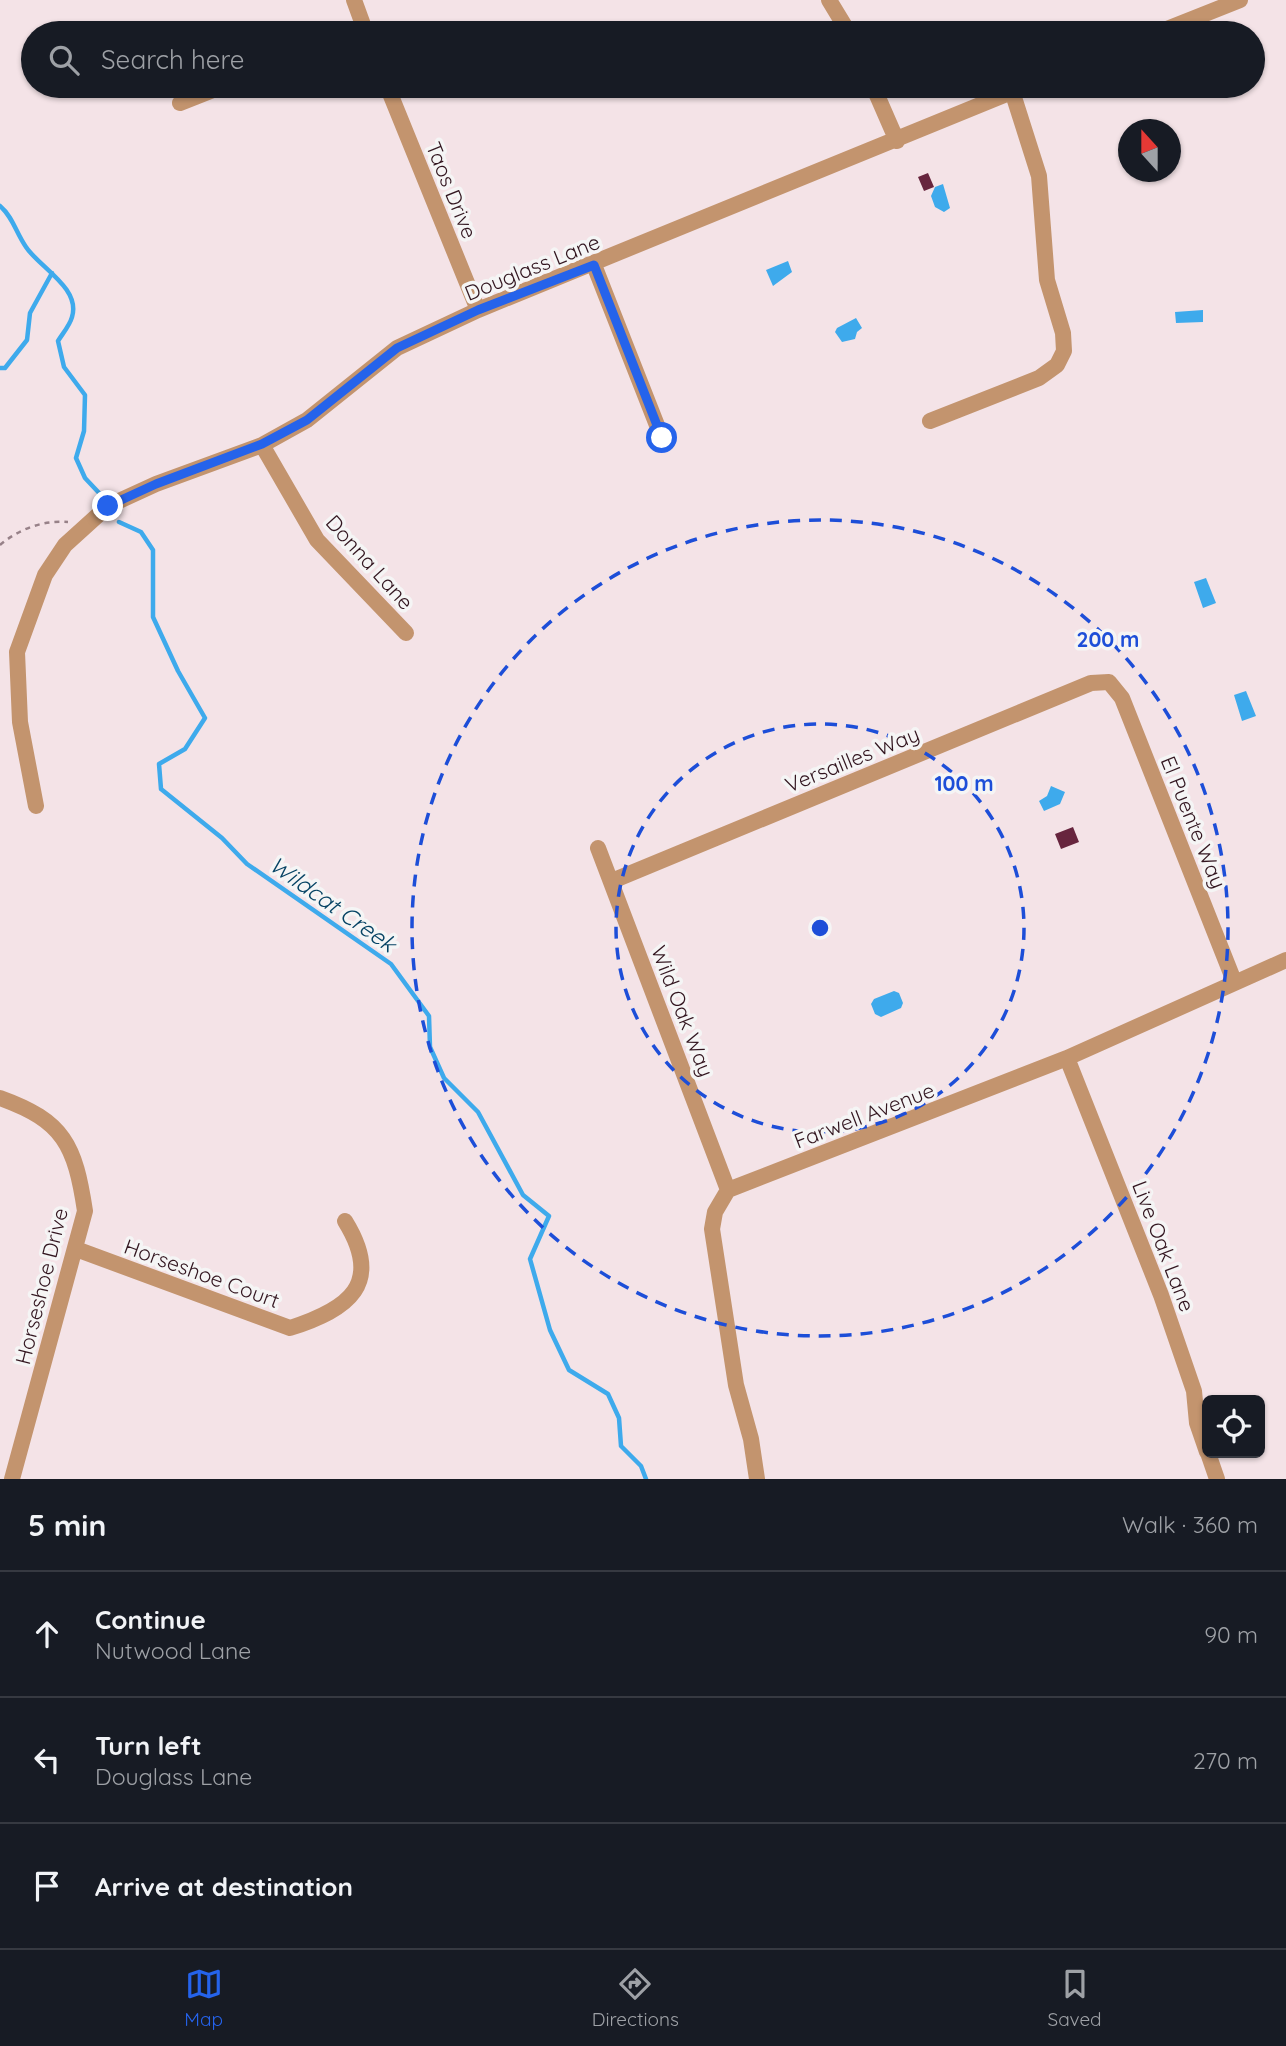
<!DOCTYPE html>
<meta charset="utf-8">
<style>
body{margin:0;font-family:Quicksand,sans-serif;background:#20242c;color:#f1f3f6}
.controls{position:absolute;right:21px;bottom:21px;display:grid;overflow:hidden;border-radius:10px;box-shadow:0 2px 5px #0004}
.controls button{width:63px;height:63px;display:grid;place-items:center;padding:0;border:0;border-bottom:2px solid #363941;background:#171b24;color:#f1f3f6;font:35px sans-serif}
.compass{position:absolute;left:1118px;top:119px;width:63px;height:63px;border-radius:50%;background:#171b24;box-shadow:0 2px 5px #0004;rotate:339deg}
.stop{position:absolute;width:21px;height:21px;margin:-16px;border:5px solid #2563eb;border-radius:50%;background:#fff}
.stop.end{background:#2563eb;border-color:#fff;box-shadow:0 2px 7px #0008}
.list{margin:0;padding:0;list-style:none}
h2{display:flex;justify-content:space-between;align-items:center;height:91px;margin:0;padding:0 28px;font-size:30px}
h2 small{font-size:23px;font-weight:400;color:#9ea1a6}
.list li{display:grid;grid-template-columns:46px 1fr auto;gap:21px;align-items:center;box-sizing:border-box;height:126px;padding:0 28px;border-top:2px solid #363941}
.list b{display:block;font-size:26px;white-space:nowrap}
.list p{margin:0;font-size:23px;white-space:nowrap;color:#9ea1a6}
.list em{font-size:23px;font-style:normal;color:#9ea1a6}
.icon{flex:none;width:38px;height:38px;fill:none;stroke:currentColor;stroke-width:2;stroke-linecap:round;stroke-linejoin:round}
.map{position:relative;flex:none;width:1286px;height:1479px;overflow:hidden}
.search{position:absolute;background:#171b24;box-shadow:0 2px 5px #0004;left:21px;right:21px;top:21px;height:77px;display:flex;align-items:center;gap:18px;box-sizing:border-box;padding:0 24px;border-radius:38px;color:#9ea1a6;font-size:26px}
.sheet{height:469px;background:#171b24}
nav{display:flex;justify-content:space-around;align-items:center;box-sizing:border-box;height:98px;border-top:2px solid #363941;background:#171b24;font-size:19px;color:#9ea1a6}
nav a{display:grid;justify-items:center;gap:4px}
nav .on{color:#2563eb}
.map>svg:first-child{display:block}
.water{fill:#3eaaec}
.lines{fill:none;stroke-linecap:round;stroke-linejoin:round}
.stream{stroke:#3eaaec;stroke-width:4.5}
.building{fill:#67253e}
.path{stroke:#978188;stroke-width:2.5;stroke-dasharray:5 5;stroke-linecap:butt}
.minor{stroke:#c3946e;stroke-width:16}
.route{stroke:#2563eb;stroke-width:9}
.ring{fill:none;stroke:#1d4ed8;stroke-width:3.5;stroke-dasharray:12 9}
.labels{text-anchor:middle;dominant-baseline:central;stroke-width:7;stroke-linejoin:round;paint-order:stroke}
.street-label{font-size:21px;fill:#32151f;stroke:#f5f5f5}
.water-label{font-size:23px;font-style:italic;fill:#064364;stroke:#f5f5f5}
.centre{fill:#1d4ed8;stroke:#f5f5f5;stroke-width:3.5}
.ring-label{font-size:21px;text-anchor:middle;font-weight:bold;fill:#1d4ed8;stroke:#f5f5f5;stroke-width:7;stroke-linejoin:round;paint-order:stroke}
</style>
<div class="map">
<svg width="1286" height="1479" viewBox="0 0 1286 1479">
<rect width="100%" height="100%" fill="#f4e3e7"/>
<path class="water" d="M 943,184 L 950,208 L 944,212 L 935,207 L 931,196 L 935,187 Z
M 788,261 L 792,272 L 773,286 L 766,270 Z
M 1203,310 L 1203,322 L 1176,323 L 1175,312 Z
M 856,318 L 862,328 L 857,332 L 855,339 L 842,342 L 835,332 L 837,328 Z
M 1206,578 L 1216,603 L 1203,608 L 1194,582 Z
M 1246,691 L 1256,716 L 1242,721 L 1234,695 Z
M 1051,786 L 1065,792 L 1060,804 L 1044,811 L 1039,801 L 1047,796 Z
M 894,991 L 899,993 L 903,1003 L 901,1008 L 881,1017 L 875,1014 L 871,1004 L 874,999 Z"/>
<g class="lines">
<path class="stream" d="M 0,206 C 13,217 16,233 26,247 C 39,267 81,288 72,317 C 70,325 63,333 58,341 L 64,367 L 85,395 L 84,431 L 76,458 L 85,478 L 101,495
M 0,368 L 5,368 L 27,340 L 30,313 L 52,273
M 119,522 L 141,532 L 153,550 L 153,617 L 178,671 L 205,718 L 185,749 L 159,764 L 161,789 L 222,838 L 247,864 L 391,964 L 429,1016 L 430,1047 L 444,1078 L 478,1112 L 523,1195 L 549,1216 L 530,1259 L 550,1330 L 569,1370 L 608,1394 L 619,1418 L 621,1446 L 641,1466 L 646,1479"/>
</g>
<path class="building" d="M 1186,86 L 1201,86 L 1203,95 L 1189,98 Z
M 928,173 L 934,187 L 924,191 L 918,177 Z
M 1073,827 L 1079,842 L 1061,849 L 1055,834 Z"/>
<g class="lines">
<path class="path" d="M 0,545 C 19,529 43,520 68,522"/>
<path class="minor" d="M 354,0 L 366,33
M 829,0 L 849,33
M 1157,33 L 1240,0
M 387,86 L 478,310
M 873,86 L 897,141
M 180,103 L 223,86
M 594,265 L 662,438
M 930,421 L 1039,378 L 1057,365 L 1064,351 L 1063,333 L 1047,280 L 1039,176 L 1012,91
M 262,445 L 317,540 L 406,633
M 36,806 L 20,722 L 17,652 L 45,575 L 65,545 L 108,506 L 156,484 L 262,445 L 307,420 L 397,348 L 478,310 L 1026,86
M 598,848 L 728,1190
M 612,881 L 1091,683 L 1109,682 L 1122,698 L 1234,981
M 1067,1058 L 1161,1295 L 1194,1391 L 1197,1423 L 1207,1452
M 0,1098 C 64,1121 75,1145 85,1211 L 12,1479
M 76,1249 L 290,1328 C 349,1309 384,1284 345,1221
M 1208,1453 L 1217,1479
M 757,1479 L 751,1439 L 736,1385 L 712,1229 L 715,1212 L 728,1190 L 1067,1058 L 1286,960"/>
</g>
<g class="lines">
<path class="route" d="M 108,506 L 156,484 L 262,444 L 307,420 L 397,348 L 478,310 L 594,265 L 662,438"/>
</g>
<g class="ring">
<circle cx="820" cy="928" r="204"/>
<circle cx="820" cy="928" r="408"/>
</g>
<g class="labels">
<g class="street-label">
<text transform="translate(452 190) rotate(68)">Taos Drive</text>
<text transform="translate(532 267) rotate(-22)">Douglass Lane</text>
<text transform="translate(370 562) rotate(48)">Donna Lane</text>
<text transform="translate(852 759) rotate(-22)">Versailles Way</text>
<text transform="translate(1194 822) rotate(68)">El Puente Way</text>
<text transform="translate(683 1011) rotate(69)">Wild Oak Way</text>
<text transform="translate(864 1115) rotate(-21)">Farwell Avenue</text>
<text transform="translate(1164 1246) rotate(69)">Live Oak Lane</text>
<text transform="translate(202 1273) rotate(20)">Horseshoe Court</text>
<text transform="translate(41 1286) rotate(-76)">Horseshoe Drive</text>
</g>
<g class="water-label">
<text transform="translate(333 904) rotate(35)">Wildcat Creek</text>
</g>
</g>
<circle cx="820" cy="928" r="10" class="centre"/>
<g class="ring-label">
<text x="1108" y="647">200 m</text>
<text x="964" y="791">100 m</text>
</g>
</svg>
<div class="controls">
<button><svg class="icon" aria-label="locate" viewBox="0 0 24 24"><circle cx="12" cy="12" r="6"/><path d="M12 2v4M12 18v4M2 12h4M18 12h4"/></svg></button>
</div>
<svg class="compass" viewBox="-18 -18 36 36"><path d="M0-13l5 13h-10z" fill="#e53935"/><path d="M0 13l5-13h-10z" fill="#9ea1a6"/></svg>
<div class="stop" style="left:662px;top:438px"></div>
<div class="stop end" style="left:108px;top:506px"></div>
<div class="search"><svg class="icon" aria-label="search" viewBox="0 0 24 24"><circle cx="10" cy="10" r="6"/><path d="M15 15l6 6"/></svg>Search here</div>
</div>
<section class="sheet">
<h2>5 min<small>Walk · 360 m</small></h2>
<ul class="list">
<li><svg class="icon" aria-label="ahead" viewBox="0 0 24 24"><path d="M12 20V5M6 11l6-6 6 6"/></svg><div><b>Continue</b><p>Nutwood Lane</p></div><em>90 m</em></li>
<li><svg class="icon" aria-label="left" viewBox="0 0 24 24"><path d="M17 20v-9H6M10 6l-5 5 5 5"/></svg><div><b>Turn left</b><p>Douglass Lane</p></div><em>270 m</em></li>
<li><svg class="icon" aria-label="arrive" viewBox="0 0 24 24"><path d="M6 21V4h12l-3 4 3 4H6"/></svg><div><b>Arrive at destination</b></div></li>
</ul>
</section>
<nav>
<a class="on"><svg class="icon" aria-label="map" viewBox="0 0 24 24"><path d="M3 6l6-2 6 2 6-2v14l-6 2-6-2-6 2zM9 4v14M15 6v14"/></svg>Map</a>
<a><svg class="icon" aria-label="directions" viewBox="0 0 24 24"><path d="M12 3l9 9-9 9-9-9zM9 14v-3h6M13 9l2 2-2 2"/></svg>Directions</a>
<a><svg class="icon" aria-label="saved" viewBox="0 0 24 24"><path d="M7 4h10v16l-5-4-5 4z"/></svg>Saved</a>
</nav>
